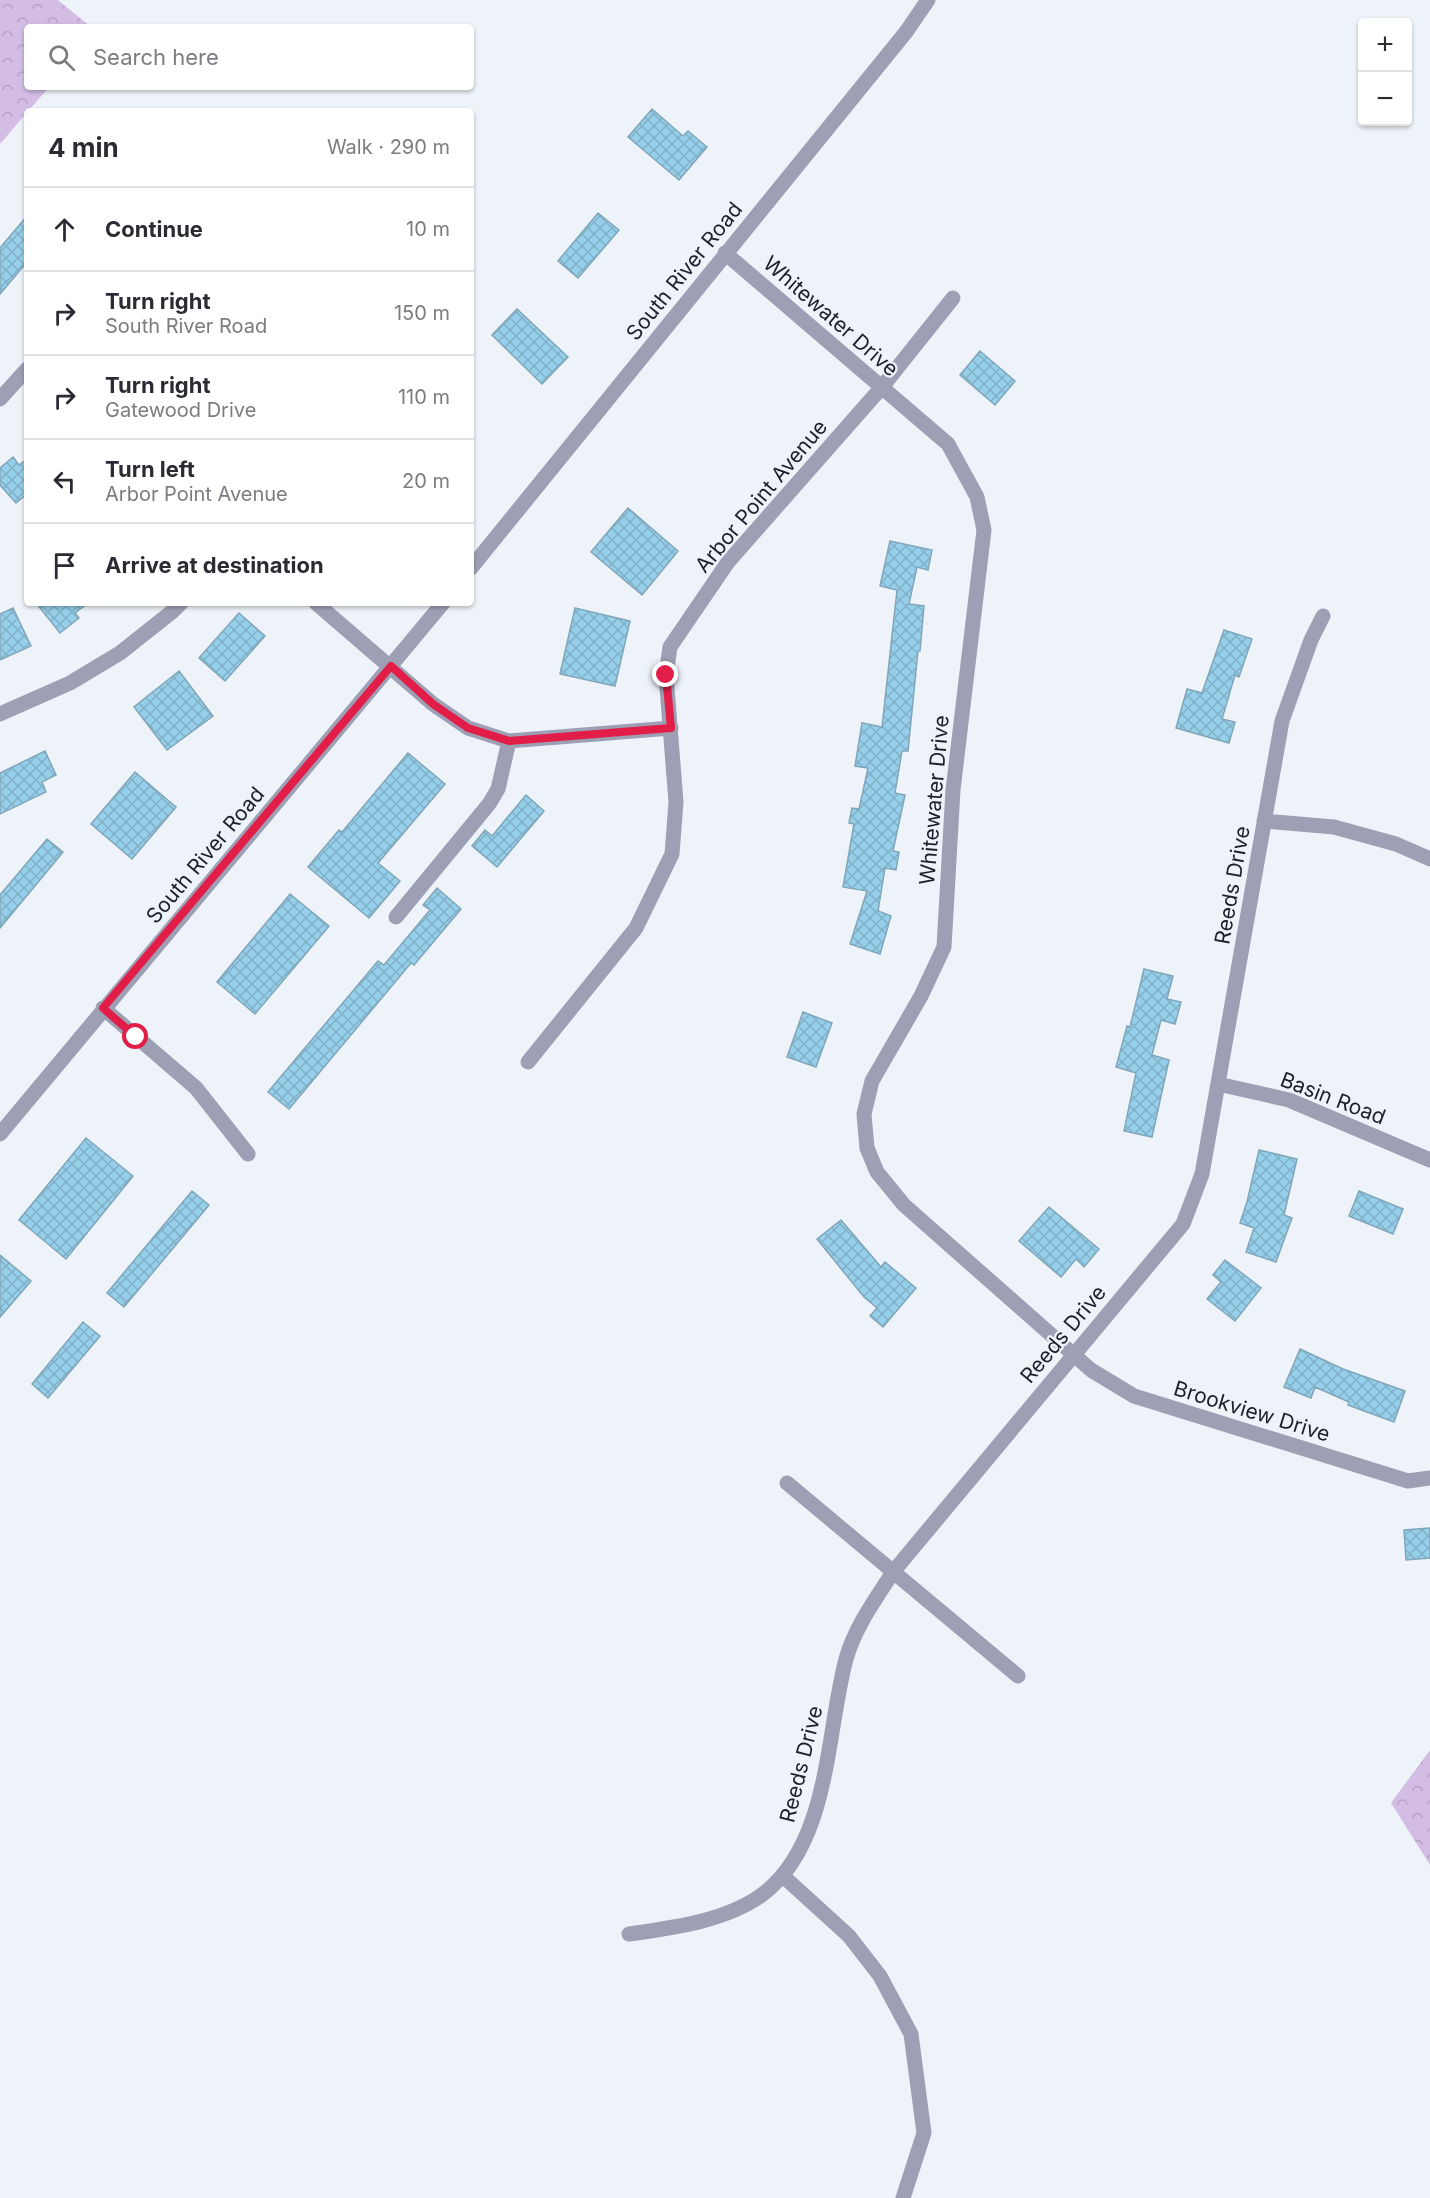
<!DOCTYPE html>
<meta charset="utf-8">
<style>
body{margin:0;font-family:Inter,sans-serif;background:#f2f2f3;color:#2b2b33}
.controls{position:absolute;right:18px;top:18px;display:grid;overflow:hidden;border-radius:6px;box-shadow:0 2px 4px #0004}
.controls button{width:54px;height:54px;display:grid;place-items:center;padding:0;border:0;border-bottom:2px solid #e1e1e2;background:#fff;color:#2b2b33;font:30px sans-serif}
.stop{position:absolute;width:18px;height:18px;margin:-14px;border:4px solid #e11d48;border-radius:50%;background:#fff}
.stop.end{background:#e11d48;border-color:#fff;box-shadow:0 2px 6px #0008}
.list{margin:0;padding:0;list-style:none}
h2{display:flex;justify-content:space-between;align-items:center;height:78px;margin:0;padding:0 24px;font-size:26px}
h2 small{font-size:20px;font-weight:400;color:#7c7c81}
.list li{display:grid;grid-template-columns:39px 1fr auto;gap:18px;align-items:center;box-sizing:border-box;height:84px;padding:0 24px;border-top:2px solid #e1e1e2}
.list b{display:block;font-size:22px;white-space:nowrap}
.list p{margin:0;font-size:20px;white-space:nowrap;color:#7c7c81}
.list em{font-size:20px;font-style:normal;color:#7c7c81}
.icon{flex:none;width:33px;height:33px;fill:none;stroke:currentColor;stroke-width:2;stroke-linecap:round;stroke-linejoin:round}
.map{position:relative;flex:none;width:1430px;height:2198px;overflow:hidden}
.search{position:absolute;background:#fff;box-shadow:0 2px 4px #0004;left:24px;top:24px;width:450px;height:66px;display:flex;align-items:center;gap:15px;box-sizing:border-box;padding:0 21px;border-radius:6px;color:#7c7c81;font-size:22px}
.panel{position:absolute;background:#fff;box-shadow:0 2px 4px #0004;left:24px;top:108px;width:450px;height:498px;border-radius:6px}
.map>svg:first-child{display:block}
.forest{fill:url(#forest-crowns)}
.building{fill:url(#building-cross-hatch);stroke:#80a6b9;stroke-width:1.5}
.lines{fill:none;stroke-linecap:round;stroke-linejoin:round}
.minor{stroke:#9d9fb4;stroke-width:15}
.route{stroke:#e11d48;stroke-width:8}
.labels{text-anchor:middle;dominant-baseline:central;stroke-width:4.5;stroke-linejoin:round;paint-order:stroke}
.street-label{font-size:21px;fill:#1a222d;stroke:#eef3f9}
</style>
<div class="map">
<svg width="1430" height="2198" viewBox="0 0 1430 2198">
<defs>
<pattern id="forest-crowns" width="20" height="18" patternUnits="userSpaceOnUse" patternTransform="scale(1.5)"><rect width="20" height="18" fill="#d3bde5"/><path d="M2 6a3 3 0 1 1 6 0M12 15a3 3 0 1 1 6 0" fill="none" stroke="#b5a2c5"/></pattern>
<pattern id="building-cross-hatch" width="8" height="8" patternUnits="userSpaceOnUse" patternTransform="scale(1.5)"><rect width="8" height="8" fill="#96cfea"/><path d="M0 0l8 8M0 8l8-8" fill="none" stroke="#81b1c9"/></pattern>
</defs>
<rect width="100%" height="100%" fill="#eef3f9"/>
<path class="forest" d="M 0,0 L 58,0 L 91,27 L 27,27 L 27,87 L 49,87 L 0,144 Z
M 1430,1750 L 1430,1865 L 1391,1803 Z"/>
<path class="building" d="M 652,109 L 683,136 L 688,131 L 707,147 L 679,180 L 628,137 Z
M 598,213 L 619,230 L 578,278 L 558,261 Z
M 27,216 L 27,262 L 0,294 L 0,248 Z
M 517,309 L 568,357 L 542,384 L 492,335 Z
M 980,351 L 1015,381 L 995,405 L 960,375 Z
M 13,457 L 19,465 L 27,459 L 27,494 L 16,503 L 0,485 L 0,468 Z
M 628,508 L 678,551 L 642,595 L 591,552 Z
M 890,541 L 932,550 L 928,570 L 917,567 L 909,604 L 924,606 L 920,651 L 918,651 L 908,751 L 902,751 L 895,793 L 905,795 L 893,851 L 899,852 L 896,870 L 885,868 L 878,911 L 891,916 L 880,954 L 850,944 L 867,891 L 843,887 L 854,824 L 849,823 L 852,808 L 859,809 L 868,768 L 855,766 L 862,723 L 882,727 L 897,590 L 880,586 Z
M 36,603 L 88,603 L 75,613 L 79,618 L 60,633 Z
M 13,608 L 31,646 L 0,660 L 0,614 Z
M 575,608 L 630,621 L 615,686 L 560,674 Z
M 239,613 L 265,636 L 225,681 L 199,658 Z
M 1224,630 L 1252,639 L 1239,677 L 1235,675 L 1222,719 L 1235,722 L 1229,743 L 1176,728 L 1187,689 L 1202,693 Z
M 179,671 L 213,716 L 167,750 L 134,707 Z
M 45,751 L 56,775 L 42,782 L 46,792 L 0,814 L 0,773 Z
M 408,753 L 445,784 L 378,863 L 400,881 L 369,918 L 308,867 L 339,830 L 342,832 Z
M 135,772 L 176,807 L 132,859 L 91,824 Z
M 526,795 L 544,811 L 497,867 L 472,846 L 485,830 L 492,836 Z
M 47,839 L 63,852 L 0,928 L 0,895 Z
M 437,888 L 461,909 L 414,965 L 411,963 L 289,1109 L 268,1092 L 378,961 L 384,965 L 430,910 L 423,905 Z
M 290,894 L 329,926 L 255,1014 L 217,982 Z
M 1144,969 L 1173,976 L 1167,999 L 1181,1002 L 1175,1024 L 1161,1020 L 1152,1055 L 1169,1060 L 1152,1137 L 1124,1131 L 1136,1073 L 1116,1067 L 1127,1026 L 1130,1027 Z
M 803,1012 L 832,1023 L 816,1067 L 787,1057 Z
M 86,1138 L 133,1176 L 66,1259 L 19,1220 Z
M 1259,1150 L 1297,1159 L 1284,1215 L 1292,1218 L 1276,1262 L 1246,1252 L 1254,1228 L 1240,1223 L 1247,1202 Z
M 192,1191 L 209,1205 L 124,1307 L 107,1293 Z
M 1359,1191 L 1403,1209 L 1393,1234 L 1349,1216 Z
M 1049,1207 L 1099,1249 L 1084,1267 L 1076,1259 L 1061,1277 L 1019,1241 Z
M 841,1220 L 881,1267 L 885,1262 L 916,1288 L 883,1327 L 870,1316 L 877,1308 L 864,1297 L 817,1239 Z
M 0,1255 L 31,1281 L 0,1317 Z
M 1225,1260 L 1261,1288 L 1235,1321 L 1207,1299 L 1221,1282 L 1213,1275 Z
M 83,1322 L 100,1336 L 48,1398 L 32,1384 Z
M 1300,1349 L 1343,1369 L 1405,1391 L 1394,1422 L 1348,1405 L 1349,1402 L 1315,1387 L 1311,1398 L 1284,1387 Z
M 1430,1528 L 1430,1558 L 1406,1560 L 1404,1530 Z"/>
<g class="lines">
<path class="minor" d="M 725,253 L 948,444 L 977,497 L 984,530 L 953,790 L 944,947 L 921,996 L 872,1081 L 864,1114 L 867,1148 L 877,1172 L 904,1205 L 1091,1370 L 1134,1396 L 1408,1481 L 1430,1478
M 0,399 L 27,369
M 471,568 L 906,32 L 928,0
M 316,603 L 433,704 L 468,728 L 509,741 L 671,728
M 0,714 L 70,683 L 120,653 L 173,611 L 181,603
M 1264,821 L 1334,827 L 1396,844 L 1430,859
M 396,917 L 489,804 L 498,789 L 509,741
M 103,1008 L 196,1088 L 248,1154
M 528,1062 L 636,928 L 672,854 L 676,802 L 666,675 L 670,647 L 728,562 L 882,387 L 953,298
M 1218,1084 L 1289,1100 L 1430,1160
M 0,1134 L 443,603
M 787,1483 L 1018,1676
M 783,1876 L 849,1936 L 880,1976 L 911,2034 L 924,2133 L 903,2198
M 629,1934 C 672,1928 727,1921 763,1894 C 830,1843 826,1734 846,1659 C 855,1627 875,1600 893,1572 L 1183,1224 L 1202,1174 L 1282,721 L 1311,640 L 1323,616"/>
</g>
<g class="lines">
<path class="route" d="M 136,1037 L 103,1008 L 391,666 L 433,704 L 468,728 L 509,741 L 671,728 L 666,675"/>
</g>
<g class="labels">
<g class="street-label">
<text transform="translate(684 271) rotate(-51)">South River Road</text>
<text transform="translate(831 316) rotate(41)">Whitewater Drive</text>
<text transform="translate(761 496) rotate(-50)">Arbor Point Avenue</text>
<text transform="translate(934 800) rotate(-85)">Whitewater Drive</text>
<text transform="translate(205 855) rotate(-50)">South River Road</text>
<text transform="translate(1232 885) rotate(-80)">Reeds Drive</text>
<text transform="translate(1333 1098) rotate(21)">Basin Road</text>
<text transform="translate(1063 1334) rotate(-50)">Reeds Drive</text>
<text transform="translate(1252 1411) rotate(17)">Brookview Drive</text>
<text transform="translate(801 1764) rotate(-76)">Reeds Drive</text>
</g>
</g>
</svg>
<div class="controls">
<button>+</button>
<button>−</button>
</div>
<div class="stop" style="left:136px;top:1037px"></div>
<div class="stop end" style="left:666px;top:675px"></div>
<div class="search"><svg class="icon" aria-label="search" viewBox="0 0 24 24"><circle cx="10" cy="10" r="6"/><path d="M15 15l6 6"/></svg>Search here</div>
<section class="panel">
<h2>4 min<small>Walk · 290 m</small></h2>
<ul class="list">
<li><svg class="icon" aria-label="ahead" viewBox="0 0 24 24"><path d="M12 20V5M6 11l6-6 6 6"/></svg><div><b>Continue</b></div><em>10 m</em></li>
<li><svg class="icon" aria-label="right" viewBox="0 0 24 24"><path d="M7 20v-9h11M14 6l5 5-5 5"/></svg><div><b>Turn right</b><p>South River Road</p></div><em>150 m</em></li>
<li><svg class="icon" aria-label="right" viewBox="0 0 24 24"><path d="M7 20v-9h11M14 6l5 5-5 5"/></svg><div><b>Turn right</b><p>Gatewood Drive</p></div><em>110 m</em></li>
<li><svg class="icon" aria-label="left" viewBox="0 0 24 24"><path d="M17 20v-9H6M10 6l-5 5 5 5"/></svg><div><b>Turn left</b><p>Arbor Point Avenue</p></div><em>20 m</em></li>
<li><svg class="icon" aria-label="arrive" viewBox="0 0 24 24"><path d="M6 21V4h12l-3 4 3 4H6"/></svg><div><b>Arrive at destination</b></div></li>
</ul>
</section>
</div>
